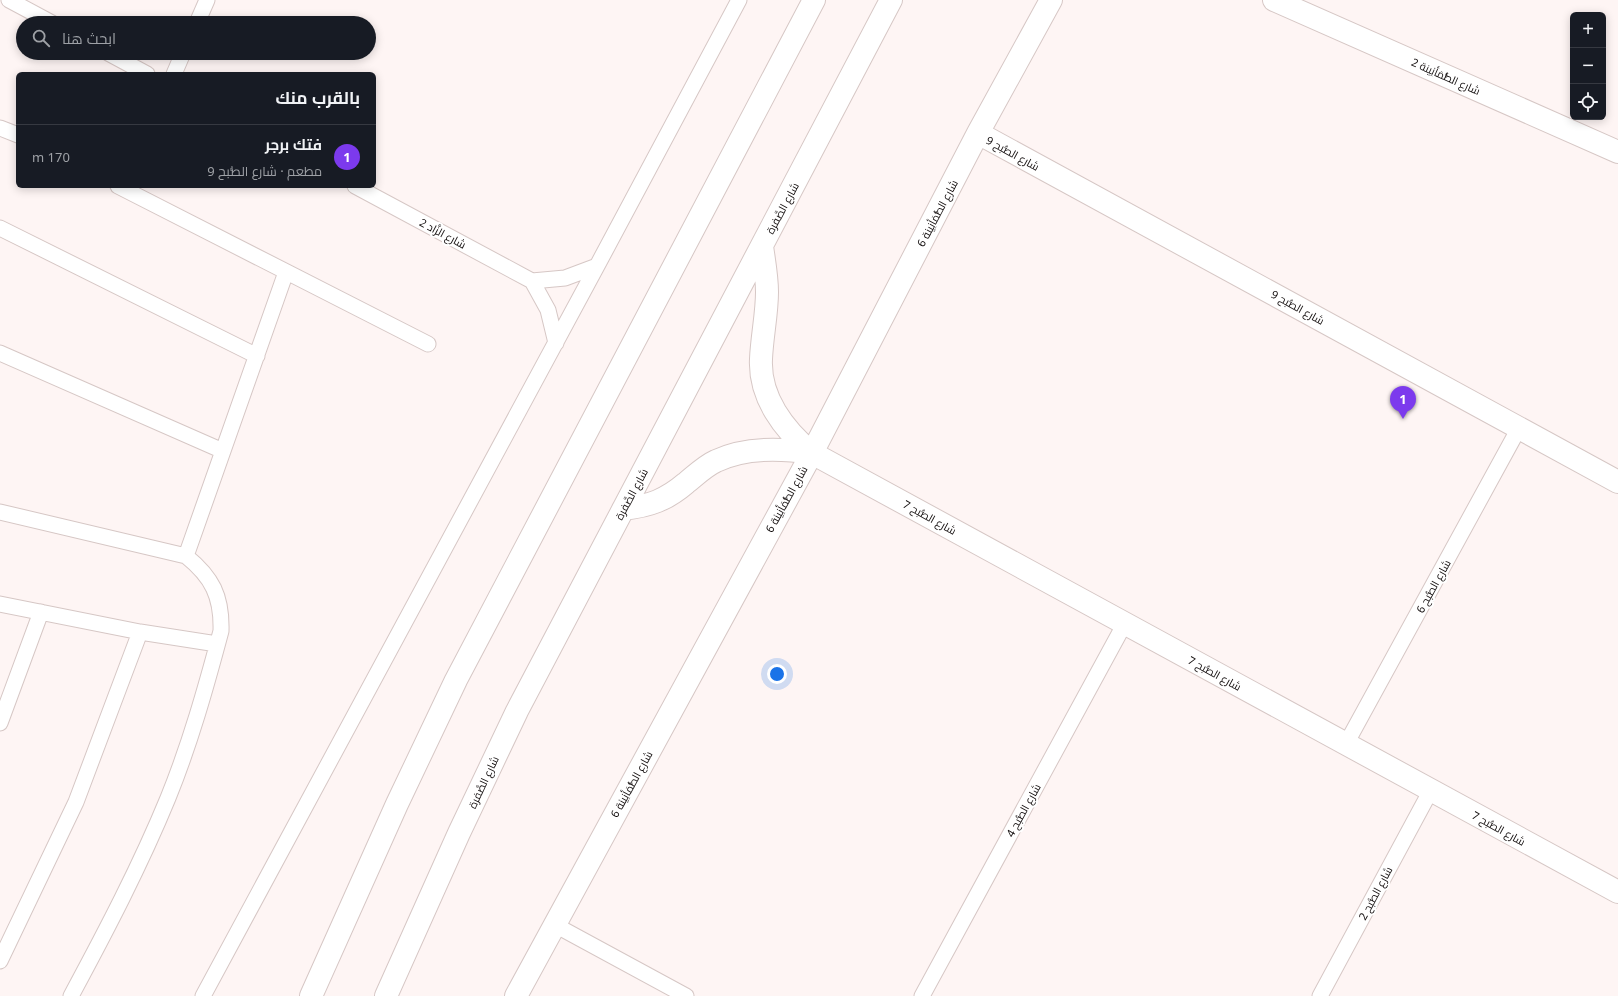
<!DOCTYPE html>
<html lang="ar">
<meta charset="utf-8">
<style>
body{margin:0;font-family:"Noto Sans",Cairo,sans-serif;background:#242831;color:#f1f3f6;direction:rtl}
.controls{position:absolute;right:12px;top:12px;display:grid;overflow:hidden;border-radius:6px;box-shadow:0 2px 10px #0003}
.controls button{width:36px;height:36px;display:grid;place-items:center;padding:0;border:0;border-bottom:1px solid #363941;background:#171b24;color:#f1f3f6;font:20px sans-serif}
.you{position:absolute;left:777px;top:674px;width:14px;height:14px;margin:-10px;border:3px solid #fff;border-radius:50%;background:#1a73e8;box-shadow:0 0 0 6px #1a73e833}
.badge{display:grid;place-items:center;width:26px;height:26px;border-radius:50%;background:#7c3aed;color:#fff;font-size:13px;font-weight:700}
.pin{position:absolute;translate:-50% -33px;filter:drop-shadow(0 1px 2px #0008)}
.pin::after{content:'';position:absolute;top:21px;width:14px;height:12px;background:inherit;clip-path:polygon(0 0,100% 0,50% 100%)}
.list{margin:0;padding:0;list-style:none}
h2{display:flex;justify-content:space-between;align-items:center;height:52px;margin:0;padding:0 16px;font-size:17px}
h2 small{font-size:13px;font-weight:400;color:#9ea1a6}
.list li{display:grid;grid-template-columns:26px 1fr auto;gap:12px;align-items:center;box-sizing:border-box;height:64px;padding:0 16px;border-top:1px solid #363941}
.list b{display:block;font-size:15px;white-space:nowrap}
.list p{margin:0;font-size:13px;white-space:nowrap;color:#9ea1a6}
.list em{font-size:13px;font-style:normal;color:#9ea1a6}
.icon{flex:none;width:22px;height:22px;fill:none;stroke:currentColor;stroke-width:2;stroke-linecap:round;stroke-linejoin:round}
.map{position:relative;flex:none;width:1618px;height:996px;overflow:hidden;direction:ltr}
.search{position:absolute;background:#171b24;box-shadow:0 2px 10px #0003;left:16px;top:16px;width:360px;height:44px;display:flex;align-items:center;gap:10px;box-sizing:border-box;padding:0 14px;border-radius:22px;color:#9ea1a6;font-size:15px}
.panel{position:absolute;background:#171b24;box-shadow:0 2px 10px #0003;left:16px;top:72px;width:360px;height:116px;border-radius:6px;direction:rtl}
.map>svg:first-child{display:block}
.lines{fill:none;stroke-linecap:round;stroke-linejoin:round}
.service-casing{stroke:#d6c7c5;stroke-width:17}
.minor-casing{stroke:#d6c7c5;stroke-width:24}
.service{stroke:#fff;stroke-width:15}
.minor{stroke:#fff;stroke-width:22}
.labels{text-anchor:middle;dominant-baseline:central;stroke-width:4;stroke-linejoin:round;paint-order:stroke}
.street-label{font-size:11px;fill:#110c0c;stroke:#fff}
</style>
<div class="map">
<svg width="1618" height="996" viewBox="0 0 1618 996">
<rect width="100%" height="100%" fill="#fef5f4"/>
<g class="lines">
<g class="service-casing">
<path id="service" d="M 9,0 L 52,23
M 197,23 L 207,0
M 108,53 L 147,74
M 174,74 L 183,53
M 0,128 L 18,135
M 118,186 L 428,344
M 355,186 L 532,281 L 565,278 L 597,266
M 0,228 L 257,356
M 532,281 L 548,310 L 556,343
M 0,353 L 223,451
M 0,512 L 186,556 C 212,577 222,596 221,631 C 206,687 190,744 168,798 C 140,866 106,931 71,996
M 186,556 L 286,272
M 0,604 L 140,632 L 217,644
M 0,723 L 41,612
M 1346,744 L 1519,428
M 555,925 L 686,996
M 0,961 L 76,802 L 140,632
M 203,996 L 597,266 L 739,0
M 922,996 L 1125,623
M 1320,996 L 1431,790"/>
</g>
<g class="minor-casing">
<path id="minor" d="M 1274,0 L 1618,152
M 978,133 L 1618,482
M 762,246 C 764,261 767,276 767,292 C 767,314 762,336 761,359 C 759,397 784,430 812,453 L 1618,892
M 623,509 C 650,506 666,500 686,483 C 696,475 705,466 716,461 C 745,447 780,448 812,453
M 311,996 L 397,804 L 456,680 L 814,0
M 386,996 L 459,833 L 517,711 L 891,0
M 516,996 L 812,453 L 978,133 L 1051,0"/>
</g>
<use href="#service" class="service"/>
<use href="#minor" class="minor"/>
</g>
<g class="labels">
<g class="street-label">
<text transform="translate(1446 76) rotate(24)">شارع الطُّمَأنِينة 2</text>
<text transform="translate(1013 153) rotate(29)">شارع الصُّبح 9</text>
<text transform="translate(782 208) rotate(-62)">شارع الصَّفرة</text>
<text transform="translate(937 213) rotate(-62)">شارع الطُّمَأنِينة 6</text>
<text transform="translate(443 233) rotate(28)">شارع الزَّاد 2</text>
<text transform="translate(1298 307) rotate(29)">شارع الصُّبح 9</text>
<text transform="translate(631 494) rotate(-62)">شارع الصَّفرة</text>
<text transform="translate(786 499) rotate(-61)">شارع الطُّمَأنِينة 6</text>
<text transform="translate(930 517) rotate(29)">شارع الصُّبح 7</text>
<text transform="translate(1433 586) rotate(-61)">شارع الصُّبح 6</text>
<text transform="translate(1215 673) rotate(29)">شارع الصُّبح 7</text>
<text transform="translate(483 782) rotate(-65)">شارع الصَّفرة</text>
<text transform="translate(631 784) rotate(-61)">شارع الطُّمَأنِينة 6</text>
<text transform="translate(1023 810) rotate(-61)">شارع الصُّبح 4</text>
<text transform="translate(1499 828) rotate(29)">شارع الصُّبح 7</text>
<text transform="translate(1375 893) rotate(-62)">شارع الصُّبح 2</text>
</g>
</g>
</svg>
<div class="controls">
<button>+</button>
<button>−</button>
<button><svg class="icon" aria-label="locate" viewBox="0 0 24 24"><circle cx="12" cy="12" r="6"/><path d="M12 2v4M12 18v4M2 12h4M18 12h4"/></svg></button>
</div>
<div class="you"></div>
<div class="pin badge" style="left:1403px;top:419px">1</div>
<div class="search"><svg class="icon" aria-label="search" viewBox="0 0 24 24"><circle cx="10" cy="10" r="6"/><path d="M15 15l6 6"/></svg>ابحث هنا</div>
<section class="panel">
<h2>بالقرب منك<small></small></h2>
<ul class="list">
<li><span class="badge">1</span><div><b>فتك برجر</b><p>مطعم · شارع الصُّبح 9</p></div><em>170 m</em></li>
</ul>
</section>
</div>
